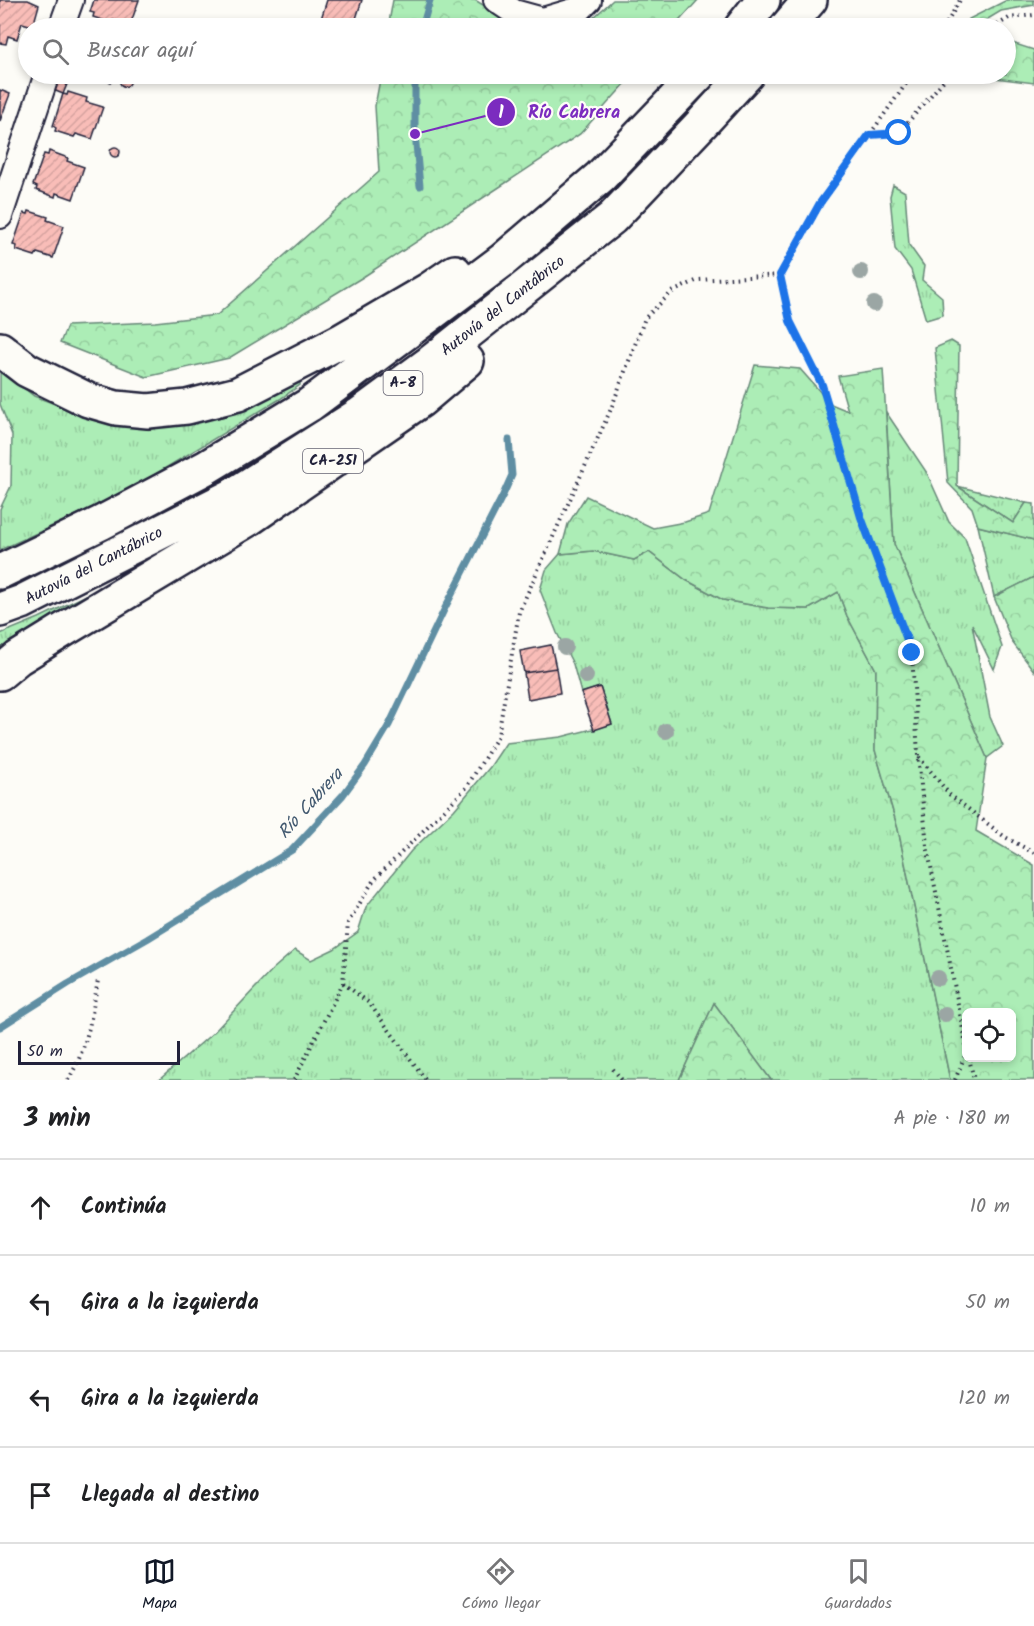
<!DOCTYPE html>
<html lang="es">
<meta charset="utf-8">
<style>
body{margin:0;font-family:Kalam,sans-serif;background:#f2f2f2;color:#202124}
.controls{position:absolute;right:18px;bottom:18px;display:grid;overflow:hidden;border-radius:9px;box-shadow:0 3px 9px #0003}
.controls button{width:54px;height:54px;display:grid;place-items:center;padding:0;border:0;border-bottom:2px solid #e0e0e0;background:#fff;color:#202124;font:30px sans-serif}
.scale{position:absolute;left:18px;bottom:15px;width:162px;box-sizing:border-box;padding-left:6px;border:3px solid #22223b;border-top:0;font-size:16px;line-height:21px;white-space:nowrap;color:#22223b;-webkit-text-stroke:4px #fdfcf7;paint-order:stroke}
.stop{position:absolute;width:18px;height:18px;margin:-14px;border:4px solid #1a73e8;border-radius:50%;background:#fff}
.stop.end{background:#1a73e8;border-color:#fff;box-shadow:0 2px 6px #0008}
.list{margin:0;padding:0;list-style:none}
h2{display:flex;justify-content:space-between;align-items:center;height:78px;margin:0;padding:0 24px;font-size:26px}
h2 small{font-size:20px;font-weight:400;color:#757577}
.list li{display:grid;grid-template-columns:39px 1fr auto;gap:18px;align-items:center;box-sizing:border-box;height:96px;padding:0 24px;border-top:2px solid #e0e0e0}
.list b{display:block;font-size:22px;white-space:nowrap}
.list em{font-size:20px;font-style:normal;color:#757577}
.icon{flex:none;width:33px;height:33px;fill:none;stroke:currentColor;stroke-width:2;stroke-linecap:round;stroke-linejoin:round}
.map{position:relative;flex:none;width:1034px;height:1080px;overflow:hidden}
.search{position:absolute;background:#fff;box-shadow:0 3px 9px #0003;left:18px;right:18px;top:18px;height:66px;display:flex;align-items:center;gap:15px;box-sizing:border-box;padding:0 21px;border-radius:33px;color:#757577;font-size:22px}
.sheet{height:462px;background:#fff}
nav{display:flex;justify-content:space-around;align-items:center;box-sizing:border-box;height:84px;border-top:2px solid #e0e0e0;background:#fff;font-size:16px;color:#757577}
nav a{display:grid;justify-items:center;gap:3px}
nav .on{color:#111827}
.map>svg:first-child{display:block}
.grass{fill:url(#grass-tufts);stroke:#678878;stroke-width:1.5}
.forest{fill:url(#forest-crowns);stroke:#678878;stroke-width:1.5;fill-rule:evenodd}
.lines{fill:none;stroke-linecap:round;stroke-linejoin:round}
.stream{stroke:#5f8ea3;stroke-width:7}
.building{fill:url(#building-hatch);stroke:#22223b;stroke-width:1.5}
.street-casing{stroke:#22223b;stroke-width:28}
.highway-casing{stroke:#22223b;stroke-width:38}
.path{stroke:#22223b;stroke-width:4;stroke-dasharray:1.5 4.5;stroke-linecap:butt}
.street{stroke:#fdfcf7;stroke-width:24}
.highway{stroke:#fdfcf7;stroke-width:33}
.tree{fill:#9ba6a4}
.route{stroke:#1a73e8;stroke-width:8}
.labels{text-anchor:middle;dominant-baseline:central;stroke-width:4.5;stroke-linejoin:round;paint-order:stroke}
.shield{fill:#fdfcf7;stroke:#646373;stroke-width:1.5}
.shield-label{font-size:15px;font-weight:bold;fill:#22223b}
.street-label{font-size:16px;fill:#22223b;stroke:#fdfcf7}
.water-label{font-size:18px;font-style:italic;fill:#41586f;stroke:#fdfcf7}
.leader{fill:none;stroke:#7b2cbf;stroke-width:2}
.callout-dot{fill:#7b2cbf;stroke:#fdfcf7;stroke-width:2}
.mark-label{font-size:18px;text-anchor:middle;font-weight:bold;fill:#fff}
.callout-label{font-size:18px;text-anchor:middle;font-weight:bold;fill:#7b2cbf;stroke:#fdfcf7;stroke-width:4.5;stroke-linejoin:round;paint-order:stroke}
</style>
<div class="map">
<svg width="1034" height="1080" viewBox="0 0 1034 1080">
<defs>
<pattern id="grass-tufts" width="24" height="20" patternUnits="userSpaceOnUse" patternTransform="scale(1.5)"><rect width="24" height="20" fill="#acedb6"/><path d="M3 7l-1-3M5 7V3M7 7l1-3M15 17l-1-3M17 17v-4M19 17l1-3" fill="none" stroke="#94cb9d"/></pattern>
<pattern id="forest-crowns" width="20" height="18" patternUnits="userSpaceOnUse" patternTransform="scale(1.5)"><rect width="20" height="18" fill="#acedb6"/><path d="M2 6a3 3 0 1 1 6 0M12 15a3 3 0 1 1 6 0" fill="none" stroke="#94cb9d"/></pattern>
<pattern id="building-hatch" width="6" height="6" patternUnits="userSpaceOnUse" patternTransform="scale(1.5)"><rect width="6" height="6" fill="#f9bdb8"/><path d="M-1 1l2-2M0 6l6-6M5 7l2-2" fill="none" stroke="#d5a29f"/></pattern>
</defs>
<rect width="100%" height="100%" fill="#fdfcf7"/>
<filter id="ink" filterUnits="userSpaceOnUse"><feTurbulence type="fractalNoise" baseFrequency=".0167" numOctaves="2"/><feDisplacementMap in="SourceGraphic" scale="12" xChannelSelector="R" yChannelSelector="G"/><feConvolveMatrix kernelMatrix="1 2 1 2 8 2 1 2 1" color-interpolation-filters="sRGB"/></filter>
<g filter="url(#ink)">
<path class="grass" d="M 893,185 L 905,192 L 909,245 L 924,266 L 922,280 L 942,297 L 943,315 L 926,320 L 911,270 L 895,249 L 890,196 Z
M 0,369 L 34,396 L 79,413 L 128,427 L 194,423 L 256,401 L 300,381 L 300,385 L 280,399 L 124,493 L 0,550 L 0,509 L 11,486 L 12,435 L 0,404 Z
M 886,412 L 927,473 L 949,522 L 965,538 L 1002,647 L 994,669 L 972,624 L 990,717 L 1003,746 L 987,758 L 894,544 Z
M 957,486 L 1026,503 L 1013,523 Z
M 978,526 L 1034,540 L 1034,577 L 994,597 Z
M 593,551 L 634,560 L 649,552 L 686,580 L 723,600 L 768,608 L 809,609 L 838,592 L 847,616 L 876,670 L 875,750 L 898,829 L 950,1080 L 771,1080 L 714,1003 L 679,1080 L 159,1080 L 215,1031 L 273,969 L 295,950 L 311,960 L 334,949 L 358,932 L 366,907 L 411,851 L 454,810 L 490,767 L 506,743 L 561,737 L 612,724 L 600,687 L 581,693 L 573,664 L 557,633 L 540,590 L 546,570 L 560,554 Z
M 99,589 L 0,656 L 0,634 L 39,618 Z"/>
<path class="forest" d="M 393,0 L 475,0 L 521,28 L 388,28 Z
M 613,0 L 698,0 L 673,28 L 582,28 Z
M 1007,0 L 1034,0 L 1034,5 L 1001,11 L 973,28 L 965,28 L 969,19 Z
M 1006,41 L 1034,50 L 1034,83 L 987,77 L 982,74 L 1006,74 Z
M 381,74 L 634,74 L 580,134 L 363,277 L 229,358 L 146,377 L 60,343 L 67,326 L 155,322 L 217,315 L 379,172 L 375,106 Z
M 951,341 L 959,346 L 957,486 L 1013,523 L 1026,503 L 1034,504 L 1034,540 L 978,526 L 972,508 L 948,483 L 935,348 Z
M 755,365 L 800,369 L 831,404 L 848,411 L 838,376 L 883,369 L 894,544 L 987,758 L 976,831 L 1034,865 L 1034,1080 L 950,1080 L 898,829 L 875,750 L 876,670 L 847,616 L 838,592 L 809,609 L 768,608 L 723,600 L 686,580 L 649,552 L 634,560 L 593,551 L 560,554 L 568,524 L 586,496 L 653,528 L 685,522 L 709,514 ZM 966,1012 L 1012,1012 L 1012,1058 L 966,1058 Z
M 1034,577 L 1034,671 L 1012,642 L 994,597 Z
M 714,1003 L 771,1080 L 679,1080 Z"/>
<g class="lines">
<path class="stream" d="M 422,28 L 430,0
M 415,74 L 415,134 L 420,186
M 0,1027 L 68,984 L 147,939 L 292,850 L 343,795 L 365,765 L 389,725 L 445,608 L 503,495 L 512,475 L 509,440"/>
</g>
<path class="building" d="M 0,0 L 28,0 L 39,5 L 33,26 L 22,23 L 17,39 L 8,36 L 6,44 L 0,43 Z
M 94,0 L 139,0 L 130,25 L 113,20 L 112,23 L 93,17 L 94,13 L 90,12 Z
M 327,0 L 362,0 L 353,28 L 321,19 Z
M 74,74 L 114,74 L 111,82 L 95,77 L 93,80 Z
M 159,74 L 175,74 L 174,77 L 167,79 Z
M119.5 81a5.5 5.5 0 1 1 11 0a5.5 5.5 0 1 1-11 0Z
M 56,77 L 68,82 L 63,94 L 51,89 Z
M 0,90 L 10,94 L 0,121 Z
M 68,92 L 87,98 L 86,102 L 103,107 L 92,139 L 76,134 L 74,137 L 55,131 L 56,128 L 53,126 L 63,94 L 67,95 Z
M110 152a5 5 0 1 1 10 0a5 5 0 1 1-10 0Z
M 49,151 L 68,158 L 67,161 L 84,167 L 73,199 L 56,193 L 55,197 L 36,190 L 37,187 L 33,185 L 44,154 L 48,155 Z
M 29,211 L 48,217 L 47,220 L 64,226 L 53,258 L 37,253 L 35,256 L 16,250 L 17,246 L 13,245 L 24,213 L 28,214 Z
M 551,645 L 556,668 L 524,673 L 520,651 Z
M 556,668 L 560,693 L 528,699 L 524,673 Z
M 600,687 L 612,724 L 594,730 L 581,693 Z"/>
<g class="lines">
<g class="street-casing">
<path id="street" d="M 496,0 L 514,12 L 543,20 L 580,9 L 589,0
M 61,28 L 71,0
M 0,216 L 47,74"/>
</g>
<g class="highway-casing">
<path id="highway" d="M 741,28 L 763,0
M 786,28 L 810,0
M 0,349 L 27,370 L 88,400 L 116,408 L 148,411 L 187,407 L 238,394 L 341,341 L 430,289 L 455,272
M 0,572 L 101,523 L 207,467 L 309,405 L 503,260 L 600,177 L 699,74
M 0,610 L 22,602 L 232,496 L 359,415 L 431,362 L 612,218 L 703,122 L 747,74
M 0,673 L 18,658 L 65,629 L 250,518 L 421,400 L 467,361"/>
</g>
<path class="path" d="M 944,28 L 960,0
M 992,28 L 1009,18 L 1034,15
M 913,74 L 821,203 L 780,275 L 790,321 L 822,385 L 861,517 L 912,653 L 918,755 L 927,846 L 966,1045
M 870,135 L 899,133 L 949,74
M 919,757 L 950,795 L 1005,837 L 1034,853
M 343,983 L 369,1003 L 426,1080
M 969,1058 L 974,1080
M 613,1069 L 622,1080
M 68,1080 C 87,1050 92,1015 98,980
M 294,1080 L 343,983 L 348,923 L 373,881 L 466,788 L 498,736 L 519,612 L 611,409 L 645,318 L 672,292 L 698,280 L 780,275
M 955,1080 L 966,1053"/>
<use href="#street" class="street"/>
<use href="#highway" class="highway"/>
</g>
<g class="tree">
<circle cx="861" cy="272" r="8"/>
<circle cx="874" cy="304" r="8"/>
<circle cx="565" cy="647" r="8"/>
<circle cx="586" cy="676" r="8"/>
<circle cx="666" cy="731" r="8"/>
<circle cx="938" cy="978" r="8"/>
<circle cx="945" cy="1014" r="8"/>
</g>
</g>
<g class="lines" filter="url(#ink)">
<path class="route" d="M 899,133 L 869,135 L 820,203 L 780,275 L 790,321 L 822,385 L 861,517 L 912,653"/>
</g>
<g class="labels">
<g class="shield">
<rect x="383.5" y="371" width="39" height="24" rx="4.5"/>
<rect x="303" y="449" width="60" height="24" rx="4.5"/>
</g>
<g class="shield-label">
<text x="403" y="383">A-8</text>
<text x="333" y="461">CA-251</text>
</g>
<g class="street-label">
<text transform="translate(503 306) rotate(-38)">Autovía del Cantábrico</text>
<text transform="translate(94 566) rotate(-27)">Autovía del Cantábrico</text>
</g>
<g class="water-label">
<text transform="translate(311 804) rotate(-48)">Río Cabrera</text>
</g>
</g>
<path class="leader" d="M415 134L501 112"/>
<g class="callout-dot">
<circle cx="415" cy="134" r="6"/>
<circle cx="501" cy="112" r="15"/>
</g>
<g class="mark-label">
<text x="501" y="118">1</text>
</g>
<g class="callout-label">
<text x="574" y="118">Río Cabrera</text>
</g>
</svg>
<div class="controls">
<button><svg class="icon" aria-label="locate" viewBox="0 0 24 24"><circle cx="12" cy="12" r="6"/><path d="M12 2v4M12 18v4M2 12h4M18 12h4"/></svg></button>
</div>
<div class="scale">50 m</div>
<div class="stop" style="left:899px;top:133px"></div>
<div class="stop end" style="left:912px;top:653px"></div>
<div class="search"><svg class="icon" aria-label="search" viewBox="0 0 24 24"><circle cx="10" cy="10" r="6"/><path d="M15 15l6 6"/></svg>Buscar aquí</div>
</div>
<section class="sheet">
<h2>3 min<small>A pie · 180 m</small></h2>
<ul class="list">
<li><svg class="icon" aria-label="ahead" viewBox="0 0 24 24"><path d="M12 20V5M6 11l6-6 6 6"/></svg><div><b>Continúa</b></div><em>10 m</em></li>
<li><svg class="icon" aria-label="left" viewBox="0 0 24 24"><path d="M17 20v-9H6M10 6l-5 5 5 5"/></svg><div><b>Gira a la izquierda</b></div><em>50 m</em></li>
<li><svg class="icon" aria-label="left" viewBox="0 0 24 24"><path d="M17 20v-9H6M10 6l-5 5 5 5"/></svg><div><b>Gira a la izquierda</b></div><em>120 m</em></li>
<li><svg class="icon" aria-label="arrive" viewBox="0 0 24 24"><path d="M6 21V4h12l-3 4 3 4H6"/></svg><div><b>Llegada al destino</b></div></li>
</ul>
</section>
<nav>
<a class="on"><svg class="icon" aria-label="map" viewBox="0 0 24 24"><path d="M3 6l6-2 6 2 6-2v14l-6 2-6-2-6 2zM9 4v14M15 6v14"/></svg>Mapa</a>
<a><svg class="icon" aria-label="directions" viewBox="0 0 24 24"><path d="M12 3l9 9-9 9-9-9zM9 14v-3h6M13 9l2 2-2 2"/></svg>Cómo llegar</a>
<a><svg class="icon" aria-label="saved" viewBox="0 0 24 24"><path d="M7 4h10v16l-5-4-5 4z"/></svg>Guardados</a>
</nav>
